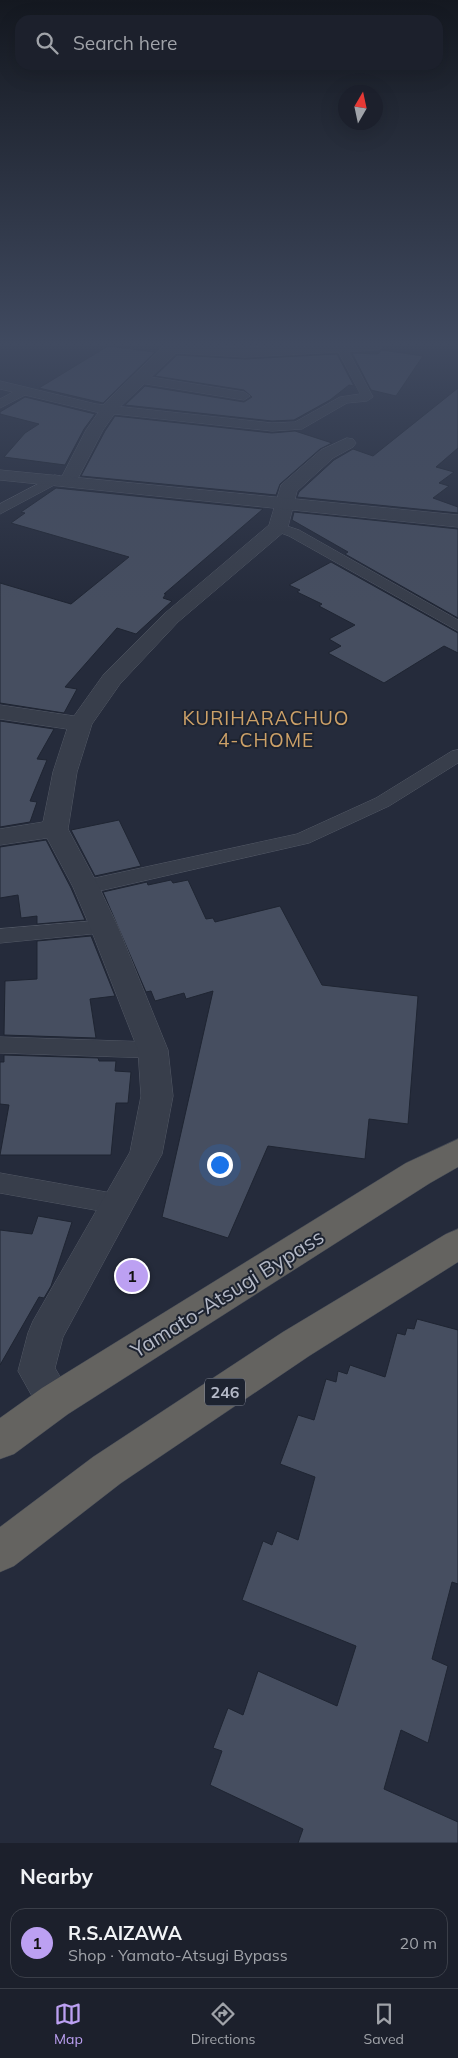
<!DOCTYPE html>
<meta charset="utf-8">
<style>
body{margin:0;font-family:Mulish,sans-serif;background:#292d38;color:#f1f3f6}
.compass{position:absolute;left:338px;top:85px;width:45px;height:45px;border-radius:50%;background:#1c202c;box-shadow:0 5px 20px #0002;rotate:9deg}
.you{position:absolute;left:219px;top:1164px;width:18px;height:18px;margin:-12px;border:4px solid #fff;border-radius:50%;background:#1a73e8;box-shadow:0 0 0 8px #1a73e833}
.badge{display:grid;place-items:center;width:32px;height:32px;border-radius:50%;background:#bca0f2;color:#111;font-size:16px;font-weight:700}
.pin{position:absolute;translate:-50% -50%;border:2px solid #fff;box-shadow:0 1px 5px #0006}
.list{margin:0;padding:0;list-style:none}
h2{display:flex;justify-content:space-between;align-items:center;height:65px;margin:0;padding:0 20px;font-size:21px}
h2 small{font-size:16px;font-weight:400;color:#a0a3a9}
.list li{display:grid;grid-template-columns:32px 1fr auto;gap:15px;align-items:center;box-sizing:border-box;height:70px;margin:0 10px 10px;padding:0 10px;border:1px solid #3a3e48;border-radius:15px}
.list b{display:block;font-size:19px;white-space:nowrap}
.list p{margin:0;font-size:16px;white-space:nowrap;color:#a0a3a9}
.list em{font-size:16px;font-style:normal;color:#a0a3a9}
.icon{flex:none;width:28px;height:28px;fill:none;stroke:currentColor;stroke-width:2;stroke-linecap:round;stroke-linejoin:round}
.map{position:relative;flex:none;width:458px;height:1843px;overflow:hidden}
.search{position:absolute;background:#1c202c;box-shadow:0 5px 20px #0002;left:15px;right:15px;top:15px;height:55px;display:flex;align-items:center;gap:12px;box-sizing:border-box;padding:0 18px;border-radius:15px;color:#a0a3a9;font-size:19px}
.sheet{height:145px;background:#1c202c}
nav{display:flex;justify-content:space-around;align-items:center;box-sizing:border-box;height:70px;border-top:1px solid #3a3e48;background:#1c202c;font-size:14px;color:#a0a3a9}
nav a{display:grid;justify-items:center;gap:2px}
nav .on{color:#bca0f2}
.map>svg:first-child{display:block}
.building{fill:#464e60;stroke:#1f2532}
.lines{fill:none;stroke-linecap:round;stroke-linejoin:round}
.service-casing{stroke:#535966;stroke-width:1}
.minor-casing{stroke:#535966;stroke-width:1}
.tertiary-casing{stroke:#535966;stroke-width:1}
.trunk-casing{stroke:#404653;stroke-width:1}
.service{fill:#383e4b;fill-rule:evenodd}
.minor{fill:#383e4b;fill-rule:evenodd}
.tertiary{fill:#383e4b;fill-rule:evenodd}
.trunk{fill:#646360;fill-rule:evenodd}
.labels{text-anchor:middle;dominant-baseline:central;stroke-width:4;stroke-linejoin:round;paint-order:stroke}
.shield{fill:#1d2330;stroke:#878c9a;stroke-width:1}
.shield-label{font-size:16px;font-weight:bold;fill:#b4b9c7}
.neighbourhood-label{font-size:19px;letter-spacing:1px;fill:#cda168;stroke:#1d2330}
.near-street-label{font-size:21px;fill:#b4b9c7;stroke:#1d2330}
</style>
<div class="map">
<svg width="458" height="1843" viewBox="0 0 458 1843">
<rect width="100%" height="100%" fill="#252b3b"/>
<path class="building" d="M 108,346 L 155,352 L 103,403 L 39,388 Z
M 382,350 L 423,356 L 396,396 L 371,390 L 352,353 L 378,354 Z
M 337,354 L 354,386 L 349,385 L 330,400 L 294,420 L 272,421 L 125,405 L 145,386 L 244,402 L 252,397 L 244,390 L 155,376 L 177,355 L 245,359 Z
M 458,388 L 458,448 L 436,467 L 454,472 L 439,483 L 449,486 L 433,498 L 458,507 L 458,513 L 297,497 L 299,492 L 334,460 L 353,449 L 373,456 Z
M 25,397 L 95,414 L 84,429 L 65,465 L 4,457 L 25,433 L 39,424 L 0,414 L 0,412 Z
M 115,416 L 272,433 L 295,431 L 332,443 L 320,449 L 280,484 L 276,495 L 81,476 L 105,431 Z
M 56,488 L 263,509 L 164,594 L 166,594 L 163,598 L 172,601 L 136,634 L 117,628 L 65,687 L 77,689 L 64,713 L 0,703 L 0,583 L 71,604 L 129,557 L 11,523 L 25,513 L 21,512 Z
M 294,512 L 458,529 L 458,618 L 345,554 L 348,552 L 292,520 Z
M 331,562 L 458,633 L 458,653 L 444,646 L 384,683 L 328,653 L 341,646 L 329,639 L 355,625 L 319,606 L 322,604 L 297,592 L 300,590 L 289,585 Z
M 0,721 L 54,729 L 37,759 L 47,760 L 30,801 L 37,802 L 30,822 L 0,827 Z
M 119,820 L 141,866 L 95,876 L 71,830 Z
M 46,840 L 71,888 L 85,920 L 37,924 L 37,916 L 21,918 L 18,895 L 0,898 L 0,847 Z
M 171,880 L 173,883 L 188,880 L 206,919 L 213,918 L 215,922 L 280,906 L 322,985 L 418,996 L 408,1124 L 369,1119 L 365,1159 L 268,1146 L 228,1238 L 162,1217 L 213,991 L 186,999 L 184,993 L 155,1001 L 151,991 L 146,992 L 103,892 L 147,882 L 148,885 Z
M 91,936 L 115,996 L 90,999 L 96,1038 L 4,1035 L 5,981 L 37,979 L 37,941 Z
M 4,1055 L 98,1058 L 99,1061 L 116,1061 L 115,1071 L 131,1072 L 128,1103 L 116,1103 L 111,1155 L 0,1155 L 9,1105 L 0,1104 L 0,1062 L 4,1062 Z
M 38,1216 L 72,1222 L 51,1286 L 44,1298 L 39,1297 L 0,1365 L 0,1230 L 32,1234 Z
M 417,1319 L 458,1330 L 458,1584 L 452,1582 L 432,1659 L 448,1666 L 428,1743 L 401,1730 L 384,1789 L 458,1822 L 458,1843 L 298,1843 L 303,1829 L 210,1785 L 222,1751 L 213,1748 L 228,1708 L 243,1715 L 258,1671 L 337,1706 L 356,1646 L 242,1600 L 263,1541 L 272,1545 L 277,1531 L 298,1540 L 315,1477 L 280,1464 L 298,1415 L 314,1420 L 326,1379 L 336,1382 L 338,1371 L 347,1374 L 350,1365 L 385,1377 L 397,1333 L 405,1335 L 407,1328 L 414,1329 Z"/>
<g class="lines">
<g class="service-casing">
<path id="service" d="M 335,345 L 345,345 L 373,397 L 367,401 L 347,403 L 302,429 L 272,431 L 96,412 L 25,395 L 0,408 L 0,399 L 13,392 L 0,389 L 0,381 L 96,404 L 272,423 L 295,422 L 340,397 L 360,394 Z
M 138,375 L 244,392 L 250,396 L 244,400 L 134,382 L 132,379 L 134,376 Z
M 55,475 L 60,476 L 62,479 L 60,482 L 0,514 L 0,504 Z
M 278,523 L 299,530 L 458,620 L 458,631 L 289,536 L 273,530 L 271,527 Z
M 458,750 L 458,763 L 389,806 L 309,843 L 86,894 L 79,892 L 76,887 L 79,882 L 86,880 L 297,834 L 376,798 L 452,751 Z
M 104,920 L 111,922 L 114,927 L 111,932 L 0,943 L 0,929 Z
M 0,1037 L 153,1042 L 161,1044 L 164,1050 L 161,1056 L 153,1058 L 0,1053 Z
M 0,1173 L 117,1194 L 126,1197 L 129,1204 L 126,1211 L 117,1214 L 0,1193 Z"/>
</g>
<g class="minor-casing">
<path id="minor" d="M 165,345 L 245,347 L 295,345 L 385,345 L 382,348 L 377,350 L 245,357 L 176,353 L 117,410 L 103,430 L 75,484 L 69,486 L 63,484 L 60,480 L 86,430 L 105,403 Z
M 347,438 L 353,439 L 356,443 L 353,447 L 333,458 L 297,491 L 288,527 L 285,531 L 178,622 L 120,684 L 92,724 L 77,772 L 68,829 L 99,887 L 118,927 L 168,1050 L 173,1096 L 162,1154 L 63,1337 L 55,1368 L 74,1401 L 68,1414 L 55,1419 L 42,1414 L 18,1371 L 28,1333 L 33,1321 L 130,1152 L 141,1096 L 138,1050 L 90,927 L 73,887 L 47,838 L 0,845 L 0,829 L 43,822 L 53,772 L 67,729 L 0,719 L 0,705 L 74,716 L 104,674 L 164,614 L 269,525 L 281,485 L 321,450 Z"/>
</g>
<g class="tertiary-casing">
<path id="tertiary" d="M 0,470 L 458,515 L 458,527 L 0,480 Z"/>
</g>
<g class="trunk-casing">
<path id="trunk" d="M 458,1139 L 458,1167 L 430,1183 L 68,1414 L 14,1454 L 0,1459 L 0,1418 L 42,1388 L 406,1163 Z
M 458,1229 L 458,1262 L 309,1356 L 121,1483 L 14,1566 L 0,1572 L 0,1527 L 93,1457 L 283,1332 L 446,1234 Z"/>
</g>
<use href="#service" class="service"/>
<use href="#minor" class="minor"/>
<use href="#tertiary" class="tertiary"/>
<use href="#trunk" class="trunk"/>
</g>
<linearGradient id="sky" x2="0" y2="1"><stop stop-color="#141820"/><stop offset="0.57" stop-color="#404a60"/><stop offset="1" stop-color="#404a60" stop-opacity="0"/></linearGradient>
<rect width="458" height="603" fill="url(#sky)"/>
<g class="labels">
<rect class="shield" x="205" y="1378.5" width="40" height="27" rx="4"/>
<g class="shield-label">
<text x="225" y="1392">246</text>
</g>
<g class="neighbourhood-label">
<text x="266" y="718">KURIHARACHUO<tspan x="266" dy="22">4-CHOME</tspan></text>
</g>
<g class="near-street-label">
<text transform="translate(227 1293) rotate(-32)">Yamato-Atsugi Bypass</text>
</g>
</g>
</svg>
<svg class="compass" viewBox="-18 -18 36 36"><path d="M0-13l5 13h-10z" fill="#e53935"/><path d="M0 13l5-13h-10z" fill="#a0a3a9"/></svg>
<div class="you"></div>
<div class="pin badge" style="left:132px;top:1276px">1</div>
<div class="search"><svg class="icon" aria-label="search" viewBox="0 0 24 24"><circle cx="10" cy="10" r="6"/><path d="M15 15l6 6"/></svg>Search here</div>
</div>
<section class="sheet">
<h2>Nearby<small></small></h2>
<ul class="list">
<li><span class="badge">1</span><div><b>R.S.AIZAWA</b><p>Shop · Yamato-Atsugi Bypass</p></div><em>20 m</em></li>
</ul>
</section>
<nav>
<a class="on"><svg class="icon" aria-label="map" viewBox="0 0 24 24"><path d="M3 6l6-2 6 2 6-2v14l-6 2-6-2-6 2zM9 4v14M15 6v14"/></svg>Map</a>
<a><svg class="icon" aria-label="directions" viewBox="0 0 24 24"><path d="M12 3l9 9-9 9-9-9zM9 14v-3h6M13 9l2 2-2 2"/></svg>Directions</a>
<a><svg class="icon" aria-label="saved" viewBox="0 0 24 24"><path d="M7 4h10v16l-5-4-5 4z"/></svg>Saved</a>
</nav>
